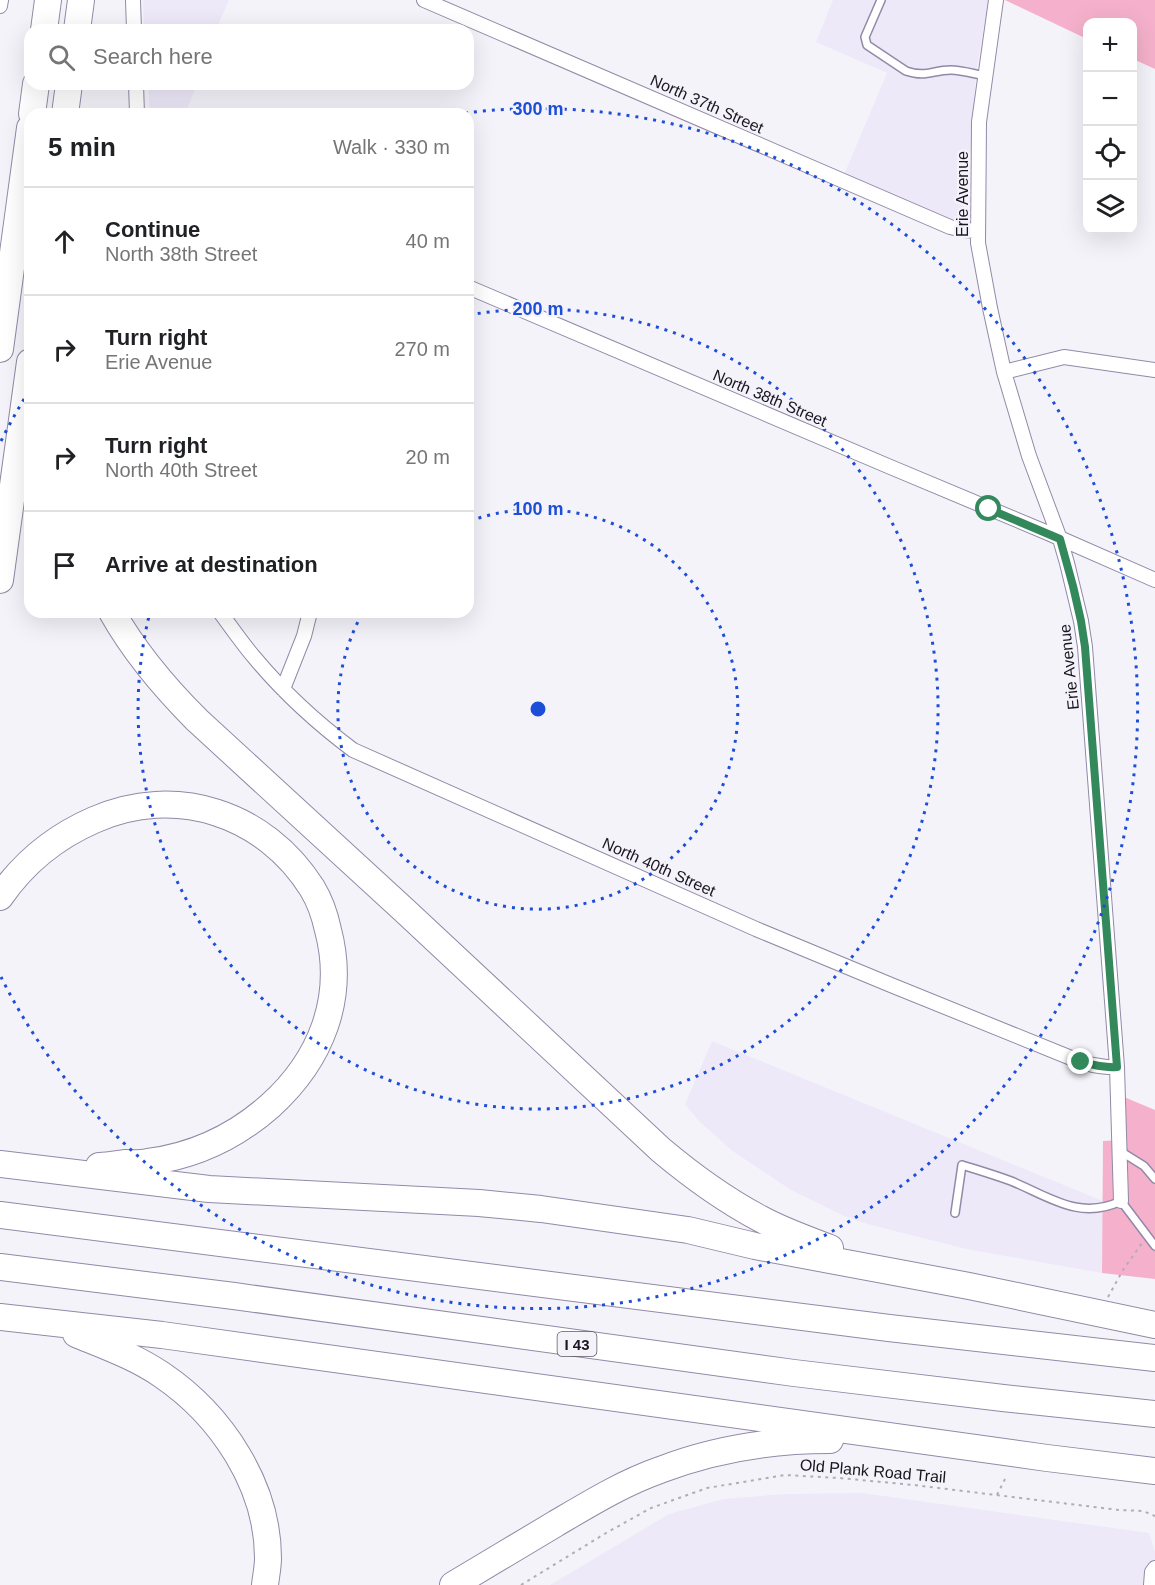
<!DOCTYPE html>
<meta charset="utf-8">
<style>
body{margin:0;font-family:Arial,sans-serif;background:#f6f6f6;color:#202124}
.controls{position:absolute;right:18px;top:18px;display:grid;overflow:hidden;border-radius:12px;box-shadow:0 6px 24px #0002}
.controls button{width:54px;height:54px;display:grid;place-items:center;padding:0;border:0;border-bottom:2px solid #e0e0e0;background:#fff;color:#202124;font:30px sans-serif}
.stop{position:absolute;width:18px;height:18px;margin:-14px;border:4px solid #34895c;border-radius:50%;background:#fff}
.stop.end{background:#34895c;border-color:#fff;box-shadow:0 2px 6px #0008}
.list{margin:0;padding:0;list-style:none}
h2{display:flex;justify-content:space-between;align-items:center;height:78px;margin:0;padding:0 24px;font-size:26px}
h2 small{font-size:20px;font-weight:400;color:#757577}
.list li{display:grid;grid-template-columns:39px 1fr auto;gap:18px;align-items:center;box-sizing:border-box;height:108px;padding:0 24px;border-top:2px solid #e0e0e0}
.list b{display:block;font-size:22px;white-space:nowrap}
.list p{margin:0;font-size:20px;white-space:nowrap;color:#757577}
.list em{font-size:20px;font-style:normal;color:#757577}
.icon{flex:none;width:33px;height:33px;fill:none;stroke:currentColor;stroke-width:2;stroke-linecap:round;stroke-linejoin:round}
.map{position:relative;flex:none;width:1155px;height:1585px;overflow:hidden}
.search{position:absolute;background:#fff;box-shadow:0 6px 24px #0002;left:24px;top:24px;width:450px;height:66px;display:flex;align-items:center;gap:15px;box-sizing:border-box;padding:0 21px;border-radius:18px;color:#757577;font-size:22px}
.panel{position:absolute;background:#fff;box-shadow:0 6px 24px #0002;left:24px;top:108px;width:450px;height:510px;border-radius:18px}
.map>svg:first-child{display:block}
.built{fill:#ede9f9}
.green{fill:#f5b1cb}
.lines{fill:none;stroke-linecap:round;stroke-linejoin:round}
.service-casing{stroke:#9289a7;stroke-width:10}
.minor-casing{stroke:#9289a7;stroke-width:16}
.motorway-casing{stroke:#9289a7;stroke-width:28}
.path{stroke:#afadb5;stroke-width:2;stroke-dasharray:3 4.5;stroke-linecap:butt}
.service{stroke:#fff;stroke-width:7}
.minor{stroke:#fff;stroke-width:14}
.motorway{stroke:#fff;stroke-width:26}
.route{stroke:#34895c;stroke-width:8}
.ring{fill:none;stroke:#1d4ed8;stroke-width:3;stroke-dasharray:3 6}
.labels{text-anchor:middle;dominant-baseline:central;stroke-width:4.5;stroke-linejoin:round;paint-order:stroke}
.shield{fill:#f5f3fa;stroke:#5b5862;stroke-width:1.5}
.shield-label{font-size:15px;font-weight:bold;fill:#191521}
.street-label{font-size:16px;fill:#191521;stroke:#f5f3fa}
.centre{fill:#1d4ed8;stroke:#f5f3fa;stroke-width:3}
.ring-label{font-size:18px;text-anchor:middle;font-weight:bold;fill:#1d4ed8;stroke:#f5f3fa;stroke-width:4.5;stroke-linejoin:round;paint-order:stroke}
</style>
<div class="map">
<svg width="1155" height="1585" viewBox="0 0 1155 1585">
<rect width="100%" height="100%" fill="#f5f3fa"/>
<path class="built" d="M 143,0 L 229,0 L 216,30 L 144,30 Z
M 833,0 L 988,0 L 976,75 L 967,197 L 965,205 L 961,213 L 955,218 L 951,220 L 943,219 L 843,177 L 887,73 L 816,42 Z
M 148,84 L 197,84 L 185,114 L 150,114 Z
M 712,1041 L 1103,1201 L 1102,1273 L 966,1249 L 871,1225 L 844,1216 L 791,1190 L 731,1150 L 699,1121 L 685,1104 Z
M 862,1493 L 1149,1533 L 1155,1552 L 1155,1585 L 550,1585 L 669,1514 L 723,1499 L 785,1494 Z"/>
<path class="green" d="M 1005,0 L 1155,0 L 1155,69 L 1133,59 L 1132,22 L 1088,22 L 1087,39 Z
M 1124,1097 L 1155,1110 L 1155,1279 L 1102,1273 L 1103,1141 L 1125,1140 Z"/>
<g class="lines">
<g class="service-casing">
<path id="service" d="M 881,0 L 865,37 L 867,45 L 906,71 C 927,78 932,70 951,70 C 962,70 974,74 985,76
M 1120,1151 L 1144,1166 L 1155,1179
M 955,1213 L 962,1165 C 978,1170 995,1175 1011,1181 C 1048,1196 1079,1221 1121,1201 L 1155,1246"/>
</g>
<g class="minor-casing">
<path id="minor" d="M 133,0 L 134,30
M 424,0 L 950,227 L 963,230 L 978,231
M 996,0 L 979,122 L 978,243 L 990,308 L 1004,372 L 1029,456 L 1060,539 L 1067,563 L 1081,621 L 1085,647 L 1117,1067 L 1121,1201
M 0,6 L 1,0
M 136,84 L 137,114
M 468,287 L 888,466 L 1048,533 L 1155,580
M 1004,372 L 1064,357 L 1155,370
M 220,612 C 231,627 242,643 254,657 C 283,692 317,723 353,750 L 756,929 L 891,985 L 1081,1062 C 1093,1065 1104,1068 1117,1067
M 283,689 L 304,636 L 310,612
M 1151,1585 L 1152,1572 L 1155,1568"/>
</g>
<g class="motorway-casing">
<path id="motorway" d="M 44,30 L 48,0
M 77,30 L 81,0
M 32,114 L 36,84
M 65,114 L 69,84
M 0,349 L 30,128
M 0,580 L 30,362
M 112,612 C 135,653 164,687 197,720 L 404,910 L 661,1150 C 692,1176 725,1200 761,1219 C 783,1231 806,1239 830,1248
M 0,897 C 24,862 55,837 94,820 C 175,784 265,813 312,888 C 320,901 325,916 328,930 C 346,998 321,1060 270,1106 C 236,1136 194,1156 148,1162 C 141,1164 133,1163 126,1163 C 117,1164 108,1166 99,1166
M 0,1164 L 209,1189 L 479,1203 L 541,1209 L 688,1230 L 755,1246 L 969,1286 L 1155,1325
M 0,1215 L 889,1328 L 1155,1358
M 0,1267 L 234,1296 L 794,1373 L 1003,1398 L 1155,1414
M 0,1317 L 162,1335 L 1047,1458 L 1155,1471
M 76,1334 C 105,1346 136,1357 162,1375 C 221,1415 268,1485 268,1558 C 268,1567 266,1576 265,1585
M 453,1585 C 487,1565 521,1544 555,1524 C 589,1504 623,1483 660,1470 C 714,1449 772,1440 830,1440"/>
</g>
<path class="path" d="M 1108,1297 L 1123,1270 L 1142,1243
M 997,1495 L 1005,1479
M 521,1585 L 606,1533 L 651,1508 L 707,1488 L 785,1475 L 839,1478 L 914,1485 L 1119,1510 L 1143,1511 L 1155,1516"/>
<use href="#service" class="service"/>
<use href="#minor" class="minor"/>
<use href="#motorway" class="motorway"/>
</g>
<g class="lines">
<path class="route" d="M 989,509 L 1060,539 L 1073,586 L 1081,621 L 1085,647 L 1117,1067 C 1104,1068 1093,1065 1081,1062"/>
</g>
<g class="ring">
<path d="M470 521A200 200 0 1 1 363 612"/>
<path d="M469 315A400 400 0 1 1 150 612"/>
<path d="M1 441A600 600 0 0 1 29 391M465 113A600 600 0 1 1 1 977"/>
</g>
<g class="labels">
<rect class="shield" x="557.5" y="1332" width="39" height="24" rx="4.5"/>
<g class="shield-label">
<text x="577" y="1344">I 43</text>
</g>
<g class="street-label">
<text transform="translate(707 104) rotate(24)">North 37th Street</text>
<text transform="translate(962 194) rotate(-90)">Erie Avenue</text>
<text transform="translate(770 398) rotate(23)">North 38th Street</text>
<text transform="translate(1069 667) rotate(-96)">Erie Avenue</text>
<text transform="translate(659 867) rotate(24)">North 40th Street</text>
<text transform="translate(873 1471) rotate(5)">Old Plank Road Trail</text>
</g>
</g>
<circle cx="538" cy="709" r="9" class="centre"/>
<g class="ring-label">
<text x="538" y="115">300 m</text>
<text x="538" y="315">200 m</text>
<text x="538" y="515">100 m</text>
</g>
</svg>
<div class="controls">
<button>+</button>
<button>−</button>
<button><svg class="icon" aria-label="locate" viewBox="0 0 24 24"><circle cx="12" cy="12" r="6"/><path d="M12 2v4M12 18v4M2 12h4M18 12h4"/></svg></button>
<button><svg class="icon" aria-label="layers" viewBox="0 0 24 24"><path d="M12 4l9 5-9 5-9-5zM3 14l9 5 9-5"/></svg></button>
</div>
<div class="stop" style="left:989px;top:509px"></div>
<div class="stop end" style="left:1081px;top:1062px"></div>
<div class="search"><svg class="icon" aria-label="search" viewBox="0 0 24 24"><circle cx="10" cy="10" r="6"/><path d="M15 15l6 6"/></svg>Search here</div>
<section class="panel">
<h2>5 min<small>Walk · 330 m</small></h2>
<ul class="list">
<li><svg class="icon" aria-label="ahead" viewBox="0 0 24 24"><path d="M12 20V5M6 11l6-6 6 6"/></svg><div><b>Continue</b><p>North 38th Street</p></div><em>40 m</em></li>
<li><svg class="icon" aria-label="right" viewBox="0 0 24 24"><path d="M7 20v-9h11M14 6l5 5-5 5"/></svg><div><b>Turn right</b><p>Erie Avenue</p></div><em>270 m</em></li>
<li><svg class="icon" aria-label="right" viewBox="0 0 24 24"><path d="M7 20v-9h11M14 6l5 5-5 5"/></svg><div><b>Turn right</b><p>North 40th Street</p></div><em>20 m</em></li>
<li><svg class="icon" aria-label="arrive" viewBox="0 0 24 24"><path d="M6 21V4h12l-3 4 3 4H6"/></svg><div><b>Arrive at destination</b></div></li>
</ul>
</section>
</div>
